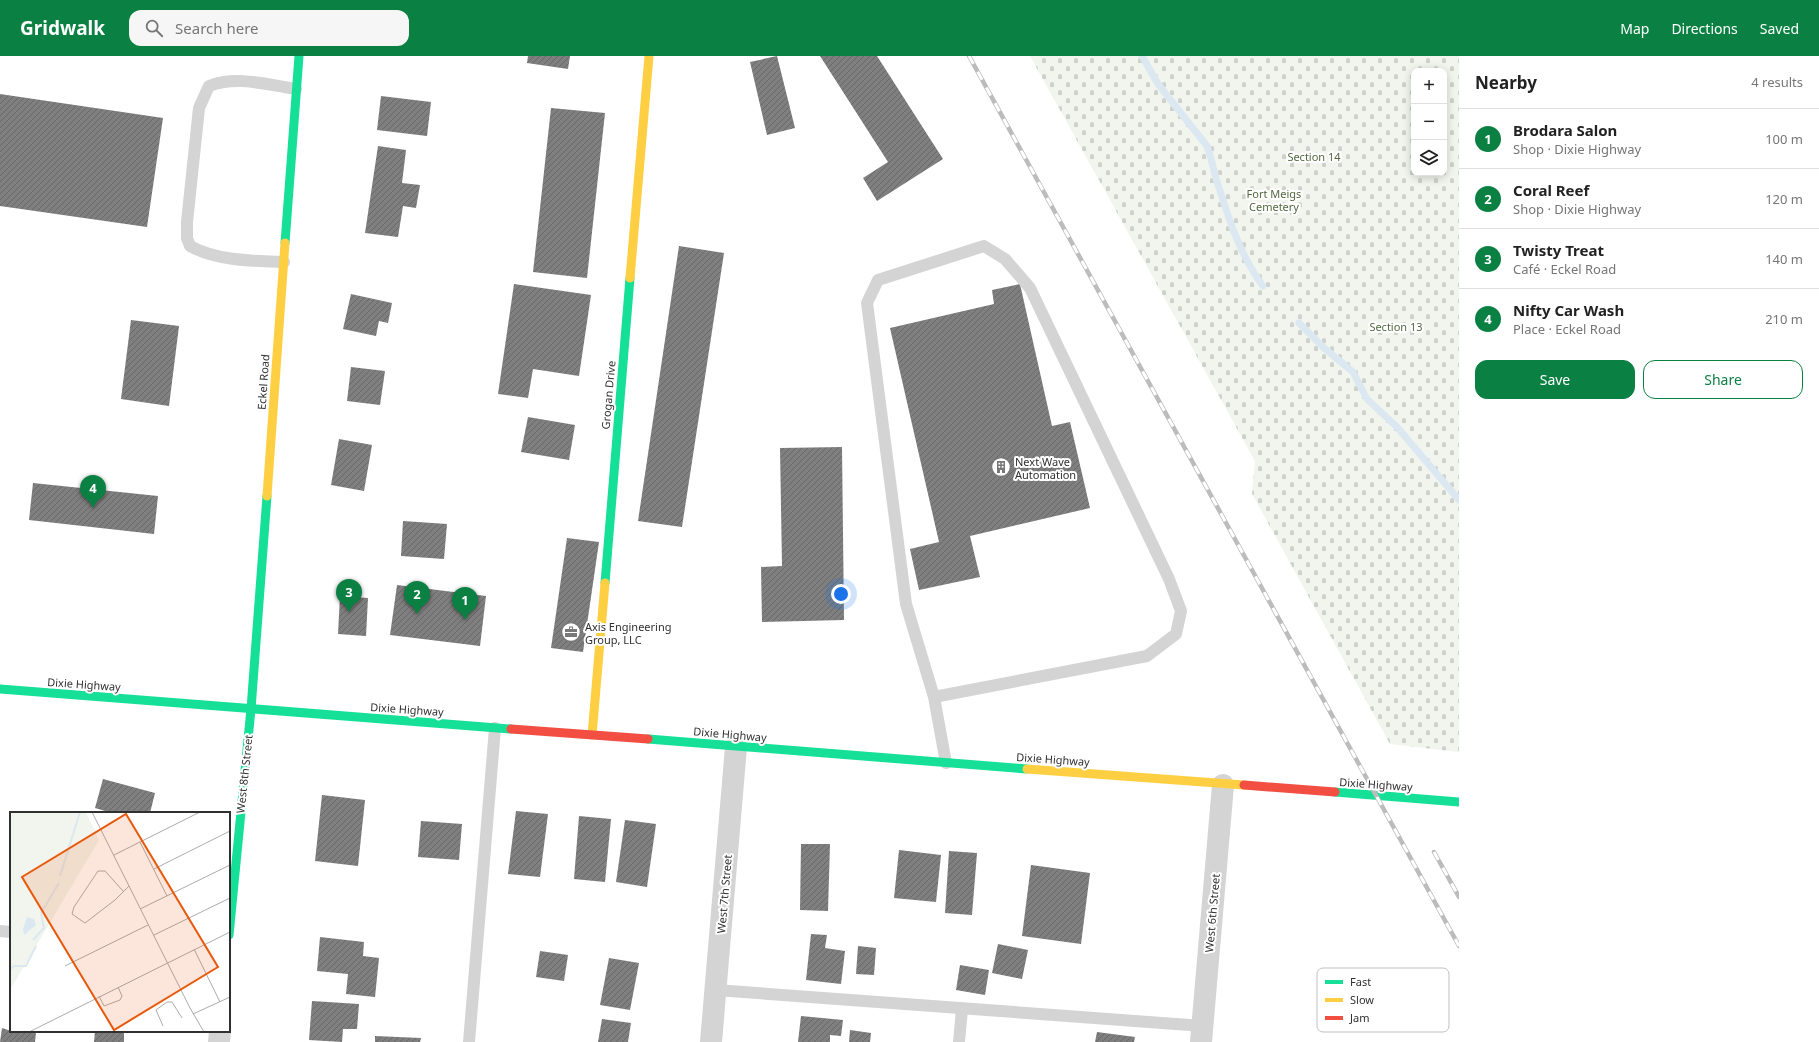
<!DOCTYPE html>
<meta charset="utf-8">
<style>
body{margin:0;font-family:"Noto Sans",sans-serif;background:#f6f6f6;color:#222}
.controls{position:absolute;right:12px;top:12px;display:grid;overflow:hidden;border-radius:8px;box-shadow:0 2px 10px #0003}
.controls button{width:36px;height:36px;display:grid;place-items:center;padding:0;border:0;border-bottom:1px solid #e0e0e0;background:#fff;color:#222;font:20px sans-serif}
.you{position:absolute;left:841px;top:538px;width:14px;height:14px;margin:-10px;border:3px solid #fff;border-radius:50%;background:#1a73e8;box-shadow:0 0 0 6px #1a73e833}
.badge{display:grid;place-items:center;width:26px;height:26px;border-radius:50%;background:#0b8043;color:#fff;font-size:13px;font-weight:700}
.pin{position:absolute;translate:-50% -33px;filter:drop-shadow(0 1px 2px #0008)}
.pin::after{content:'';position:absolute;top:21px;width:14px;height:12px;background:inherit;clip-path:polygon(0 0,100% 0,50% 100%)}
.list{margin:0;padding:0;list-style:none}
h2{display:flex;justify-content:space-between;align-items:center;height:52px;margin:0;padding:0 16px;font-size:17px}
h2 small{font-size:13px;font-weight:400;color:#767676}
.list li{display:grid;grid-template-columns:26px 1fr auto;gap:12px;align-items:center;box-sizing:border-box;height:60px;padding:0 16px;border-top:1px solid #e0e0e0}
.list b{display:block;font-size:15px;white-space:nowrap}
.list p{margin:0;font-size:13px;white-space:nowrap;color:#767676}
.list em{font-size:13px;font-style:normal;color:#767676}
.actions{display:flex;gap:8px;padding:12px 16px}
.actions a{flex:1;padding:9px 0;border:1px solid #0b8043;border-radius:12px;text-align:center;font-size:14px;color:#0b8043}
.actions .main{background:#0b8043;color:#fff}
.icon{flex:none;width:22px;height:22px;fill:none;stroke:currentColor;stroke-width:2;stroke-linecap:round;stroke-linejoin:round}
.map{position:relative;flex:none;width:1459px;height:986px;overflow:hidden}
header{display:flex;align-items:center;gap:24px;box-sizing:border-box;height:56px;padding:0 20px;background:#0b8043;color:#fff}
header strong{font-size:19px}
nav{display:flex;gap:22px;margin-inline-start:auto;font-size:14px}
.search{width:280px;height:36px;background:#f6f6f6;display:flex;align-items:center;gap:10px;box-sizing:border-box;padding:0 14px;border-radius:12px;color:#767676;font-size:15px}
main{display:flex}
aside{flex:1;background:#fff}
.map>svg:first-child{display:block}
.cemetery{fill:url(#cemetery-stones);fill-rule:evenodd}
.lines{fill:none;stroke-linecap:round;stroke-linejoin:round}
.stream{stroke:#dbe8f1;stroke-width:7}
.building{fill:url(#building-hatch)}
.lane{stroke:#d4d4d4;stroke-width:12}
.street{stroke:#d4d4d4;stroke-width:22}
.fast{stroke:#16e098;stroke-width:9}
.slow{stroke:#ffcf43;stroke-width:9}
.jam{stroke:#f24e42;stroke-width:9}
.rail-casing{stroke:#bcbcbc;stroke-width:4.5}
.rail{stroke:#fff;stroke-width:3;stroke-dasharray:9;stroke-linecap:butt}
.labels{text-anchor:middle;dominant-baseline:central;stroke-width:4;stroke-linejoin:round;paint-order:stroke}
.park-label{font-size:11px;fill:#52693f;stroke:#fff}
.street-label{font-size:11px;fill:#303030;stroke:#fff}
.poi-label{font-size:11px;fill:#303030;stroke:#fff;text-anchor:start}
.inset-river{fill:none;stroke:#dbe8f1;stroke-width:2}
.inset-road{fill:none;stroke:#acacac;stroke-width:1}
.view{fill:#e8590c;fill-opacity:0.15;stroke:#e8590c;stroke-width:2}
.inset-edge{fill:none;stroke:#303030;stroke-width:2}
.key{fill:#fff;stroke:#c1c1c1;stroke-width:1}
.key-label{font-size:11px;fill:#303030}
</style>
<header>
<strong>Gridwalk</strong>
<div class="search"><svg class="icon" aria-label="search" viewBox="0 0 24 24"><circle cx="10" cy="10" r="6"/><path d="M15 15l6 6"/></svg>Search here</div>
<nav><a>Map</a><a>Directions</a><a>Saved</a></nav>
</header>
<main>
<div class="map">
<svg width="1459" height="986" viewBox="0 0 1459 986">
<defs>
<pattern id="cemetery-stones" width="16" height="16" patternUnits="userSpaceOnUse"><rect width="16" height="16" fill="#f1f5ed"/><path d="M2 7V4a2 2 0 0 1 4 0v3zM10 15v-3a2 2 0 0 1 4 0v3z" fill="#cfd2cc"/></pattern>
<pattern id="building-hatch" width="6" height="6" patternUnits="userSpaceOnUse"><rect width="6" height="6" fill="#7f7f7f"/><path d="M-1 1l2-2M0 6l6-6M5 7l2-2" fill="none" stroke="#686868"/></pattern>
</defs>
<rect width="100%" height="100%" fill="#fff"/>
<path class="cemetery" d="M 1030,0 L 1459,0 L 1459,696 L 1390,688 L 1252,438 L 1255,405 ZM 1414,15 L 1444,15 L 1444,117 L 1414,117 Z"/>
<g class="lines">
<path class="stream" d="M 1142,0 L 1158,28 L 1207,90 C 1211,101 1213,111 1216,122 C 1228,160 1239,198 1263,230
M 1299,267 L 1324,292 L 1353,316 L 1367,343 L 1397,371 L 1459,444"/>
</g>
<path class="building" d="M 528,0 L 570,0 L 568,13 L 527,7 Z
M 777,0 L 795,72 L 767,79 L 750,6 Z
M 820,0 L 877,0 L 943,103 L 877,145 L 863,122 L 888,106 Z
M 0,38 L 163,62 L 147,171 L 0,150 Z
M 381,40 L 431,46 L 427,80 L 377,74 Z
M 551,52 L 605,57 L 587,222 L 533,216 Z
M 378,90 L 406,94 L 402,127 L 420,129 L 416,152 L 403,150 L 398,181 L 365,177 Z
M 679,190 L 724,197 L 682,471 L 638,465 Z
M 514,228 L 591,239 L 579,320 L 533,313 L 528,342 L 498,338 Z
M 1020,228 L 1052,370 L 1070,366 L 1090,452 L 970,480 L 980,521 L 919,534 L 910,493 L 939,486 L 890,272 L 994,248 L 992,234 Z
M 351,238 L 392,247 L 388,267 L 379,265 L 376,280 L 343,273 Z
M 131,264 L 179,270 L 169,350 L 121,343 Z
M 351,311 L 385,315 L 380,349 L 347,345 Z
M 528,361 L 575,369 L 569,404 L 521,396 Z
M 339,383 L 372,389 L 364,435 L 331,429 Z
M 842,391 L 844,564 L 762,566 L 761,511 L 782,510 L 780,392 Z
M 33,427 L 158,440 L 154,478 L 29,464 Z
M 403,465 L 447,468 L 444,503 L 401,500 Z
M 567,482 L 599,486 L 583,596 L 551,592 Z
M 397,529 L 486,540 L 480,590 L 390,579 Z
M 340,540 L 368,542 L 366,580 L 338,578 Z
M 103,723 L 155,737 L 150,757 L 112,757 L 95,752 Z
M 322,739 L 365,744 L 358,810 L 315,805 Z
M 516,755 L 548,758 L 540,821 L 508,818 Z
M 579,760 L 611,763 L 605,826 L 574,823 Z
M 625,764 L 656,768 L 647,831 L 616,826 Z
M 421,765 L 462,768 L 459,804 L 418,801 Z
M 801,788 L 830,788 L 828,855 L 800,854 Z
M 899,794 L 941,799 L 936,846 L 894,842 Z
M 949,795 L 977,797 L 972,859 L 945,857 Z
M 1031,809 L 1090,817 L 1081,888 L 1022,880 Z
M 811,878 L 827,879 L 825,892 L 845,895 L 841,928 L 806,924 Z
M 320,881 L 364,886 L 363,900 L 379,902 L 375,941 L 346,938 L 348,918 L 317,915 Z
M 998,888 L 1028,894 L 1022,923 L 992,917 Z
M 858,890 L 876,892 L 874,919 L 856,918 Z
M 540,895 L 568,899 L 564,925 L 536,921 Z
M 609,902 L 639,907 L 630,954 L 600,949 Z
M 960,909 L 989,914 L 985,939 L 956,934 Z
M 312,945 L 359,948 L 357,973 L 343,973 L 342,986 L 309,984 Z
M 801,960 L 843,964 L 841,980 L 830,979 L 830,986 L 798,986 Z
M 602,963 L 631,967 L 628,986 L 598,986 Z
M 2,972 L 11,975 L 36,976 L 35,986 L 0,986 Z
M 850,974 L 871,977 L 870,986 L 849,986 Z
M 95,975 L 124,975 L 124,986 L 94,986 Z
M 1097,976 L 1135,981 L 1134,986 L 1095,986 Z
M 375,980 L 421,982 L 420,986 L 375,986 Z"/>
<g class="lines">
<path class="lane" d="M 284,206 C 253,205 217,205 190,190 L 187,182 L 187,166 L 199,52 L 209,30 C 237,19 268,29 296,33
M 934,641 L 1147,600 L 1176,578 L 1181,555 L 1169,523 L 1030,232 L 1005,203 L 984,190 L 878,224 L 867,247 L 906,548 L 934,641 L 946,707
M 0,875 L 11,876
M 716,934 L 1203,970
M 469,986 L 495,672
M 959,986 L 962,953"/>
<path class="street" d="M 219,986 L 220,975
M 711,986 L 736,691
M 1201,986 L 1223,729"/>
<path class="fast" d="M 285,187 L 299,0
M 605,527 L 630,222
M 0,633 L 511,673
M 648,683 L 1027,713
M 1335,736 L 1459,746
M 229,879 L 251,653 L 267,440"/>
<path class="slow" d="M 630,222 L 649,0
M 267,440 L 285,187
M 592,679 L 605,527
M 1027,713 L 1244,729"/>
<path class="jam" d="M 511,673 L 648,683
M 1244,729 L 1335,736"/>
<g class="rail-casing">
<path id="rail" d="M 969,0 L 1459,890
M 1434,796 L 1459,841"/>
</g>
<use href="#rail" class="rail"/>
</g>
<defs>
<g id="building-ring" transform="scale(1)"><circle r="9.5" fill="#fff" stroke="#787878" stroke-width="1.5"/><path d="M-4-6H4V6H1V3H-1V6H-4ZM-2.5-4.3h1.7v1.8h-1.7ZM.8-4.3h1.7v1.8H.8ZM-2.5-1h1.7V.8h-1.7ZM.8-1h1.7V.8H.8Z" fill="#787878"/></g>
<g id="office-ring" transform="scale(1)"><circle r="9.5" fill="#fff" stroke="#787878" stroke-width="1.5"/><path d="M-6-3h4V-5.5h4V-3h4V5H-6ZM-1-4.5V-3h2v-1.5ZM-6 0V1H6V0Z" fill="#787878"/></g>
</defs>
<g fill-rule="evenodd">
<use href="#building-ring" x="1001" y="411"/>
<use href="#office-ring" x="571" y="576"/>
</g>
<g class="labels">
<g class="park-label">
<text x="1314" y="100">Section 14</text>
<text x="1274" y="137">Fort Meigs<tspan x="1274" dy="13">Cemetery</tspan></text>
<text x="1396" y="270">Section 13</text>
</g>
<g class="street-label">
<text transform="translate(263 326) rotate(-86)">Eckel Road</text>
<text transform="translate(608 339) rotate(-85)">Grogan Drive</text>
<text transform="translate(84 628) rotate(4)">Dixie Highway</text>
<text transform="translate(407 653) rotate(4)">Dixie Highway</text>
<text transform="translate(730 678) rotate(5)">Dixie Highway</text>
<text transform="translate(1053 703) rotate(4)">Dixie Highway</text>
<text transform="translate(244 718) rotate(-84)">West 8th Street</text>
<text transform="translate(1376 728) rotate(4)">Dixie Highway</text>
<text transform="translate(724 838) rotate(-85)">West 7th Street</text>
<text transform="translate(1212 857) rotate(-85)">West 6th Street</text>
</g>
<g class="poi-label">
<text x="1015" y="405">Next Wave<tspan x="1015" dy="13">Automation</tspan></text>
<text x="585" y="570">Axis Engineering<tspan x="585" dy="13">Group, LLC</tspan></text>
</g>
</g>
<g transform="translate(10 756)">
<rect width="220" height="220" fill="#fff"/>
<path d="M 0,0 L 76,0 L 89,28 L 0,178 Z" fill="#f1f5ed"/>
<path d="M 17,105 L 24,107 L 26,113 L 14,123 L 13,117 Z" fill="#dbe8f1"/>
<path class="inset-river" d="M 50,64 L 70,0M 23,128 L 34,116 L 31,101 L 49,71M 0,157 L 4,154 L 16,154 L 26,134"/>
<path class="inset-road" d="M 82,0 L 180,196 L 194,220M 130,30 L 157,84M 104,43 L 190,0M 144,57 L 220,19M 113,79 L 95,59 L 88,59 L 64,95 L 62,102 L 75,111 L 105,88 L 119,74M 130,97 L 220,53M 144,123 L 220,86M 184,137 L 210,190M 55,154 L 138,113M 89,184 L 94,194 L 110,188 L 112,184 L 108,175M 183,202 L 220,185M 153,214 L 146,198 L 157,190 L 162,190 L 172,206M 19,220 L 220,120"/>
<path class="view" d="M 116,2 L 208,155 L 104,218 L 12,65 Z"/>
<rect width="220" height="220" class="inset-edge"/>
</g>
<rect x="1317" y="912" width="132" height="64" rx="6" class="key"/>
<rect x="1325" y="924" width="18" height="4" fill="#16e098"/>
<rect x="1325" y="942" width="18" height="4" fill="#ffcf43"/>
<rect x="1325" y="960" width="18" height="4" fill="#f24e42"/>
<g class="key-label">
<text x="1350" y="930">Fast</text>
<text x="1350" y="948">Slow</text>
<text x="1350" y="966">Jam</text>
</g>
</svg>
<div class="controls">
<button>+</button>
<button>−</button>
<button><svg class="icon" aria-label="layers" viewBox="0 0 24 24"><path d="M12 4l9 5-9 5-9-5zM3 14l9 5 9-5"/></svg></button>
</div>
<div class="you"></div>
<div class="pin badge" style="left:465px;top:564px">1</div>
<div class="pin badge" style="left:417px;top:558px">2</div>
<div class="pin badge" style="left:349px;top:556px">3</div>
<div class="pin badge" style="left:93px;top:452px">4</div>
</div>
<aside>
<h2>Nearby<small>4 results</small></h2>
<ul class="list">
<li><span class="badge">1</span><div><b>Brodara Salon</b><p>Shop · Dixie Highway</p></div><em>100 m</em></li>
<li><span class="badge">2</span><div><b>Coral Reef</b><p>Shop · Dixie Highway</p></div><em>120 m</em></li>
<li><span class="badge">3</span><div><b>Twisty Treat</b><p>Café · Eckel Road</p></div><em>140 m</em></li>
<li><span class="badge">4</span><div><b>Nifty Car Wash</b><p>Place · Eckel Road</p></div><em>210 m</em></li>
</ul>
<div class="actions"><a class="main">Save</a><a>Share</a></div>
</aside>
</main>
